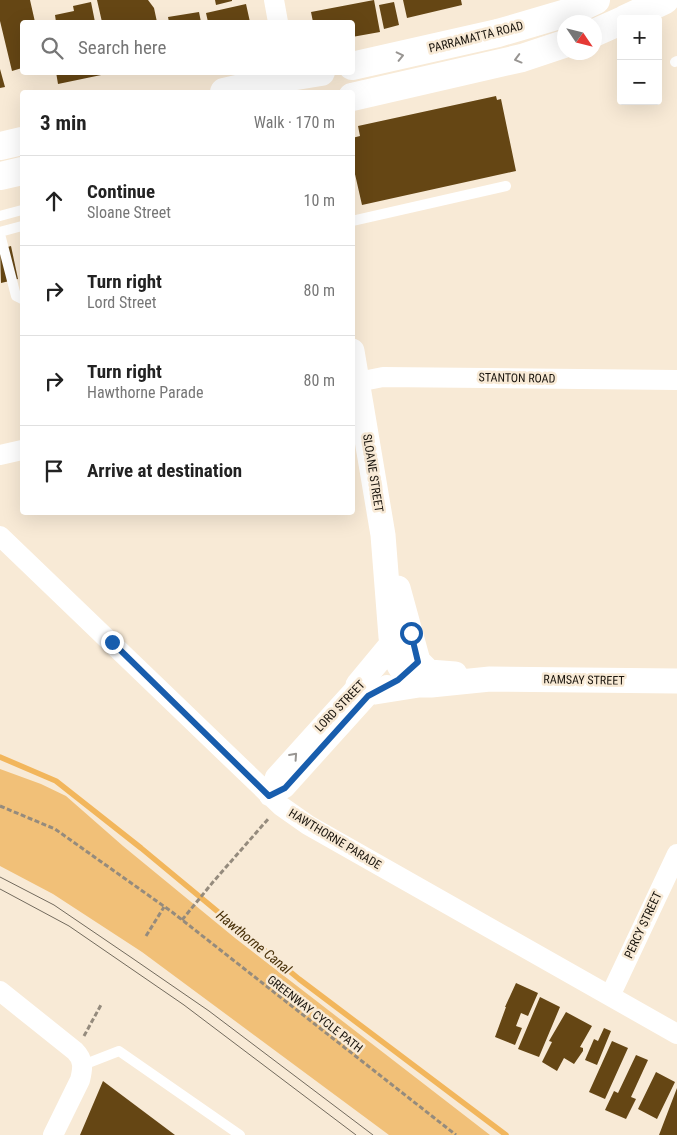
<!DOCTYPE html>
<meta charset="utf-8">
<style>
body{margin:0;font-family:"Roboto Condensed",sans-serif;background:#f2f2f2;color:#222}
.controls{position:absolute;right:15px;top:15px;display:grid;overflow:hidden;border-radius:5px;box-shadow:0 5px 20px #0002}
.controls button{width:45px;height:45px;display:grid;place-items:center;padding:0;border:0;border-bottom:1px solid #e0e0e0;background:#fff;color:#222;font:25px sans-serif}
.compass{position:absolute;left:557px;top:15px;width:45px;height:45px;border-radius:50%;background:#fff;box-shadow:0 5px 20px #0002;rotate:125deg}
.stop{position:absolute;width:15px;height:15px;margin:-11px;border:4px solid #185dad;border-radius:50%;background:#fff}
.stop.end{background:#185dad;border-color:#fff;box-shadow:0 1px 5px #0008}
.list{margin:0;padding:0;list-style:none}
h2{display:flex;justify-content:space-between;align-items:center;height:65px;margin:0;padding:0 20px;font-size:21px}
h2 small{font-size:16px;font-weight:400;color:#767676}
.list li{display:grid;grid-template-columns:32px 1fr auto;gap:15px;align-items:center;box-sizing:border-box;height:90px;padding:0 20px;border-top:1px solid #e0e0e0}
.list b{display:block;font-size:19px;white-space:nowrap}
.list p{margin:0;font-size:16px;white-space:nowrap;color:#767676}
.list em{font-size:16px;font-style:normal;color:#767676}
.icon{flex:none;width:28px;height:28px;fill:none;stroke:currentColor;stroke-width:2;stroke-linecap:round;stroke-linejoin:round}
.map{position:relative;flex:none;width:677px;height:1135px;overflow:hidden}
.search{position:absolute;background:#fff;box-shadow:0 5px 20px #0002;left:20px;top:20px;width:335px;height:55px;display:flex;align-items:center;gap:12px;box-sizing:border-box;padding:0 18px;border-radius:5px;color:#767676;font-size:19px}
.panel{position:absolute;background:#fff;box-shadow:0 5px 20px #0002;left:20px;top:90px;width:335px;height:425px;border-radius:5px}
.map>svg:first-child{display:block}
.green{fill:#f1c078}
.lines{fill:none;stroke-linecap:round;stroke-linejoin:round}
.stream{stroke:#f2b65c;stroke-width:5.5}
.building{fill:#654614}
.path{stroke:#958b7d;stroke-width:3;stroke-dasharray:5 2.5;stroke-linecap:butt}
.service{stroke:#fff;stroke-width:10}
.minor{stroke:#fff;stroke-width:20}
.tertiary{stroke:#fff;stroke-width:25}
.trunk{stroke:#fff;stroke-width:28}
.tram{stroke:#726a5d;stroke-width:1}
.oneway{stroke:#989592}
.route{stroke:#185dad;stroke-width:6}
.labels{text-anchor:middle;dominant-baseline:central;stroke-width:5;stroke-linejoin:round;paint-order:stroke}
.street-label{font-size:12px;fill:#19140d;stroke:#f8ead6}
.water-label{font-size:14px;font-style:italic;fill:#493109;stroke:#f8ead6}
</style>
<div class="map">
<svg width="677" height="1135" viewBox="0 0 677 1135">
<rect width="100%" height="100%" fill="#f8ead6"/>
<path class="green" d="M 0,769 L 41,784 L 66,796 L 123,846 L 235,938 L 490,1135 L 389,1135 L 142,952 L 53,894 L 0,866 Z"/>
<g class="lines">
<path class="stream" d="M 0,757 L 56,781 L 141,848 L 299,979 L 506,1135"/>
</g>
<path class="building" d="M 0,0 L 30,0 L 35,22 L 22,22 L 22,68 L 12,71 L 0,21 Z
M 97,0 L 148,0 L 154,8 L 157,22 L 102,22 Z
M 215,0 L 232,0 L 232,1 L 216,5 Z
M 374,0 L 380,32 L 352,37 L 352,22 L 313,22 L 311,12 Z
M 403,0 L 461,0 L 462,5 L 407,18 Z
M 91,2 L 95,22 L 56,22 L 55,15 L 74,11 L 73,6 Z
M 394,2 L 399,25 L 384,29 L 379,5 Z
M 246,4 L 250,22 L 208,22 L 206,13 Z
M 199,12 L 201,22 L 169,22 L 168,17 Z
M 0,69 L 5,87 L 0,88 Z
M 56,72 L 106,72 L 106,74 L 58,84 Z
M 496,96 L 497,100 L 501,99 L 516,171 L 362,205 L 352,161 L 352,138 L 360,136 L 358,126 Z
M 11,246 L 18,279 L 1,283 L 0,249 Z
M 516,983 L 538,993 L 528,1016 L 521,1013 L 516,1026 L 522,1028 L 515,1045 L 495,1037 L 506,1007 L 505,1007 Z
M 540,997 L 560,1007 L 539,1057 L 518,1049 Z
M 566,1012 L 592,1026 L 580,1047 L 583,1048 L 583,1051 L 574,1064 L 564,1058 L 557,1071 L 542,1062 L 552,1042 L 549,1041 Z
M 604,1028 L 611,1031 L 597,1065 L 585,1060 L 594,1039 L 598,1041 Z
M 612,1041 L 628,1048 L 605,1099 L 589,1092 Z
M 636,1055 L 648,1060 L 631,1097 L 636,1099 L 626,1119 L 605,1110 L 614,1091 L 618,1093 Z
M 656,1072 L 675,1082 L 657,1119 L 638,1109 Z
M 103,1081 L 175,1135 L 80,1135 Z
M 677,1088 L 677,1135 L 659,1135 Z"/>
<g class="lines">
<path class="path" d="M 0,806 L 55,829 L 172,912 L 456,1135
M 182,920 L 213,882 L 269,818
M 146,936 L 164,907
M 84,1036 L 102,1003"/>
<path class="service" d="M 675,62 L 677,61
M 0,216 L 22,210
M 352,221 L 506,186
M 0,232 L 22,226
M 0,234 L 16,296 L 22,299
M 83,1065 L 119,1051 L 240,1135"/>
<path class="minor" d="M 274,0 L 278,22
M 358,382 L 383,377 L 677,380
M 0,455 L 22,450
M 0,536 L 281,806 L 308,825 L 677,1034
M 269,796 L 275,777 L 358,685 L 369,677
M 269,796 L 285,788 L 368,696 L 387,685
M 0,991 L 75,1051 C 84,1060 83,1068 80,1080 L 53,1135
M 610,996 L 677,854"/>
<path class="tertiary" d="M 352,351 L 383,535 L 391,637 L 399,665 L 408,680 L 419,685 L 431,685 L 490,679 L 677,681
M 398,588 L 418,661 L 429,672 L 455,674
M 358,685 L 392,644
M 375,692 L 419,685"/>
<path class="trunk" d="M 625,19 L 665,0
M 594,33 L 621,21
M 352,66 L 498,33 L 573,11 L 596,0
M 224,92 L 290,77 L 321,72
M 352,97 L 522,58 L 564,44
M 0,146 L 22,141
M 0,176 L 22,171"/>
<path class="tram" d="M 0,877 L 54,905 L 132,958 L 209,1011 L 373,1135
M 0,889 L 69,926 L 184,1005 L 356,1135"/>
</g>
<defs><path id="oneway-chevron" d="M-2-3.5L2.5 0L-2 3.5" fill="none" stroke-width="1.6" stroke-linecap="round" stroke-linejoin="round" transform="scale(1.25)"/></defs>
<g class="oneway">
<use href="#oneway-chevron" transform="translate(400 56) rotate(-13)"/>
<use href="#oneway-chevron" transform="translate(518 59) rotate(165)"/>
<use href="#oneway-chevron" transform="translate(294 756) rotate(-48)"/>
</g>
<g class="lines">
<path class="route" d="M 112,642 L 269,796 L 285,788 L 368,696 L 398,680 L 418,662 L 411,633"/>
</g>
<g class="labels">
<g class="street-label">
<text transform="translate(476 37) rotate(-14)">PARRAMATTA ROAD</text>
<text transform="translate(517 378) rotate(1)">STANTON ROAD</text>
<text transform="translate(373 473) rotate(81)">SLOANE STREET</text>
<text transform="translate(584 680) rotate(1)">RAMSAY STREET</text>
<text transform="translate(340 706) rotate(-46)">LORD STREET</text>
<text transform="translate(335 839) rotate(31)">HAWTHORNE PARADE</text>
<text transform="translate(643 925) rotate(-65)">PERCY STREET</text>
<text transform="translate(315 1014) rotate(38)">GREENWAY CYCLE PATH</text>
</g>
<g class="water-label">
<text transform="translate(254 942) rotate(39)">Hawthorne Canal</text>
</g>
</g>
</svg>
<div class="controls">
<button>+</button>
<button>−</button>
</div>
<svg class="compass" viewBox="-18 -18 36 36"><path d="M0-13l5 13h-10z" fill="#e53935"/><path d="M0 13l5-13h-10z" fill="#767676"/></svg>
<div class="stop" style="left:411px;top:633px"></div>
<div class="stop end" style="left:112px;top:642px"></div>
<div class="search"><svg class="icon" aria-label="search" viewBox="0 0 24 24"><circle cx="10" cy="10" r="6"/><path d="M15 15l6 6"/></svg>Search here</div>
<section class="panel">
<h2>3 min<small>Walk · 170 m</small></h2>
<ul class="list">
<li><svg class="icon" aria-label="ahead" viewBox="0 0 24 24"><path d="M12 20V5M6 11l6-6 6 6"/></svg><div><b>Continue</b><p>Sloane Street</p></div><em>10 m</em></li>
<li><svg class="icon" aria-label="right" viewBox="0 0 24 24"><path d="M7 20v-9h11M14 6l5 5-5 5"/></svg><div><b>Turn right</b><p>Lord Street</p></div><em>80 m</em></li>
<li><svg class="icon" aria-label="right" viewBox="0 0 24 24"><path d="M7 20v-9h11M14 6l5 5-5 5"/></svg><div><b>Turn right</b><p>Hawthorne Parade</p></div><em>80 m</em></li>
<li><svg class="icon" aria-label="arrive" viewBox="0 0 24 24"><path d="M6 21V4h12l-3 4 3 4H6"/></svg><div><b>Arrive at destination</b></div></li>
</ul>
</section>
</div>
